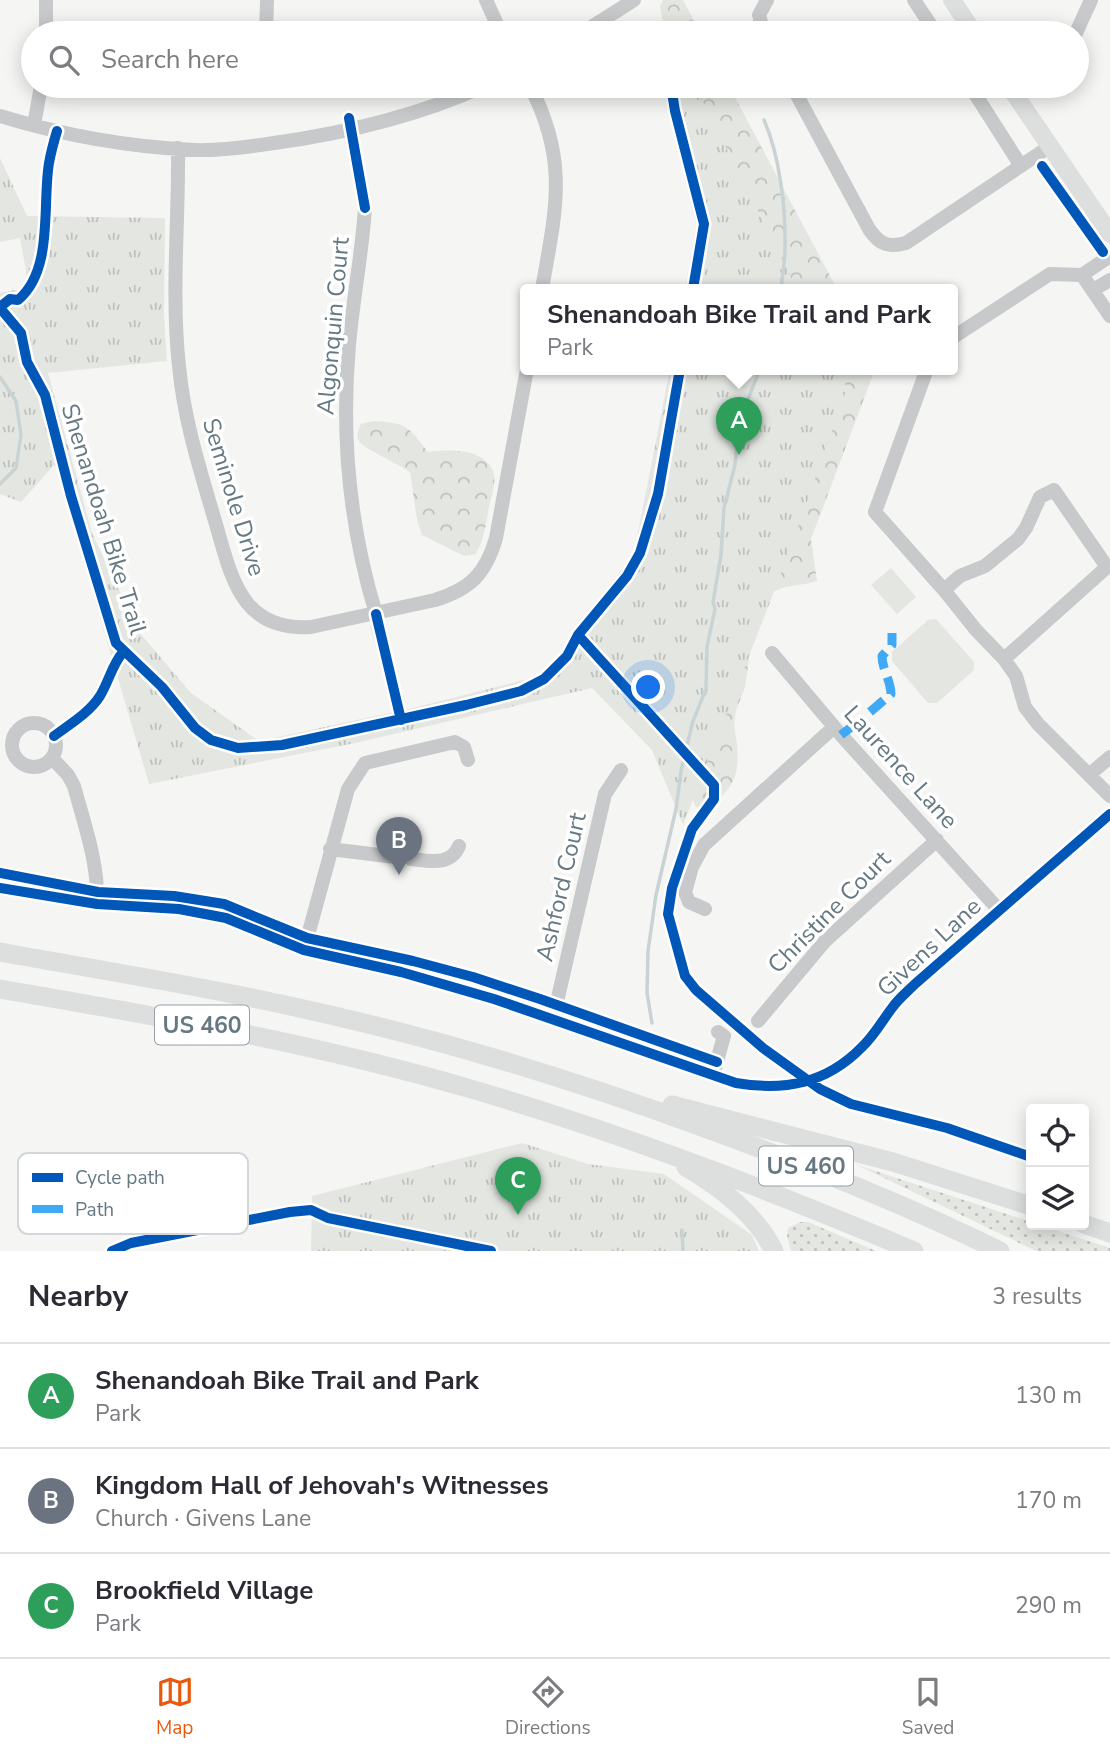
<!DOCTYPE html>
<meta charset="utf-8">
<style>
body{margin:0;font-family:"Nunito Sans",sans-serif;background:#f7f7f7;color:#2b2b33}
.controls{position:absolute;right:21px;bottom:21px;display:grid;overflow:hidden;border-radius:7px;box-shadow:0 4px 18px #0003}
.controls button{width:63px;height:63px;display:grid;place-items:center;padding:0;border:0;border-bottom:2px solid #e1e1e2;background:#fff;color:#2b2b33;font:35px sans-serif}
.you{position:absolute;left:649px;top:688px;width:24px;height:24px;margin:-18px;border:5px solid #fff;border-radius:50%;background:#1a73e8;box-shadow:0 0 0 10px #1a73e833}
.badge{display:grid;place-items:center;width:46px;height:46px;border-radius:50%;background:#ea580c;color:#fff;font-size:23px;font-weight:700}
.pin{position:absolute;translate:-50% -58px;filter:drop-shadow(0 2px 4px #0008)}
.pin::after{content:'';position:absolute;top:37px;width:24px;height:21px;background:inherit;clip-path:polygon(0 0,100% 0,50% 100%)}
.popup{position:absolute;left:520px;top:284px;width:438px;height:91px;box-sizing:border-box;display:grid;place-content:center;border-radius:7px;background:#fff;filter:drop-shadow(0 2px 5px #0005);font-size:23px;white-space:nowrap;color:#7c7c81}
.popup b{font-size:26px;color:#2b2b33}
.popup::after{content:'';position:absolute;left:50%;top:100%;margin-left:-14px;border:14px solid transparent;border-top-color:#fff}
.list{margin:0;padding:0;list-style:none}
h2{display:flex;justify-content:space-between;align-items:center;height:91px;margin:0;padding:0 28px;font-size:30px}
h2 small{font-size:23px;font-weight:400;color:#7c7c81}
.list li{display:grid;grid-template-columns:46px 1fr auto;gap:21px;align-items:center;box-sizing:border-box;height:105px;padding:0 28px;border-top:2px solid #e1e1e2}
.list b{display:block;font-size:26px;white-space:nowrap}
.list p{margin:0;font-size:23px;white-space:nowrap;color:#7c7c81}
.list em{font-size:23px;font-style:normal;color:#7c7c81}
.icon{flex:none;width:38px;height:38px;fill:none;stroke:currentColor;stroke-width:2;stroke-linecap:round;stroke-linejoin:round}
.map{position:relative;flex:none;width:1110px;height:1251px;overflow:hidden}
.search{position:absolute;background:#fff;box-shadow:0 4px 18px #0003;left:21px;right:21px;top:21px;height:77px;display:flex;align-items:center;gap:18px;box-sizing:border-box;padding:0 24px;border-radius:38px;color:#7c7c81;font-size:26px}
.sheet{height:406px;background:#fff}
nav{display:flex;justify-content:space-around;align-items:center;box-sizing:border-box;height:98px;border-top:2px solid #e1e1e2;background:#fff;font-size:19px;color:#7c7c81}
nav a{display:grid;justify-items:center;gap:4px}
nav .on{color:#ea580c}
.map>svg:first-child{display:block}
.grass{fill:url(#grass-dots)}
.forest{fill:url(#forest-crowns)}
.park{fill:url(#park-tufts)}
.garden{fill:#e4e7e1}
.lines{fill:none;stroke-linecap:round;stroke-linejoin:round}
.stream{stroke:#c9d3d4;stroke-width:3.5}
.minor{stroke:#c7c9ca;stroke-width:14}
.major{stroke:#dddede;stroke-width:18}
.highway{stroke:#dddede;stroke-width:19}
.quiet{stroke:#3fa9f5;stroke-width:9;stroke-dasharray:18 9;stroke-linecap:butt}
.cycleway-casing{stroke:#fff;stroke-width:15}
.cycleway{stroke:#0057b8;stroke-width:10}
.labels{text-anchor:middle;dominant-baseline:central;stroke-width:7;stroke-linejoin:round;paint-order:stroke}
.shield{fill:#fff;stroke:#94a1a8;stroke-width:2}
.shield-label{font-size:23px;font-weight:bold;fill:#667983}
.street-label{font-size:24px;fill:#667983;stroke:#fff}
.key{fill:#fff;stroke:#d1d7da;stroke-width:2}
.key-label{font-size:19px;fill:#667983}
</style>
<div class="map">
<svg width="1110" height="1251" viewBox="0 0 1110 1251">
<defs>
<pattern id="grass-dots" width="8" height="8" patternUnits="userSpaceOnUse" patternTransform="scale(1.75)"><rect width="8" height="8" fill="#e4e7e1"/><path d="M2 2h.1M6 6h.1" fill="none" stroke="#bdc0bc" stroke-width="1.8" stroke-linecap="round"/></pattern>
<pattern id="forest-crowns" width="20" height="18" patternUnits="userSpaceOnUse" patternTransform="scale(1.75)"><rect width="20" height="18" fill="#e4e7e1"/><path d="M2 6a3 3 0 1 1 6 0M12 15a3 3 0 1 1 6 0" fill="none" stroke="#bdc0bc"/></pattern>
<pattern id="park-tufts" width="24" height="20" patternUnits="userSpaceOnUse" patternTransform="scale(1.75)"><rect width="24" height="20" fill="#e4e7e1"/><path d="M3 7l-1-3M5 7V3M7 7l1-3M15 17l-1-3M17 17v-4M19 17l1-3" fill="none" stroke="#bdc0bc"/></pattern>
</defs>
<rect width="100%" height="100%" fill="#f5f5f4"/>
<path class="grass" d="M 857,1165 L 1031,1222 L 1031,1225 L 1040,1225 L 1110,1248 L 1110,1251 L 1036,1251 Z
M 800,1222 L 808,1222 L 876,1251 L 791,1251 L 787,1237 L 788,1228 Z"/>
<path class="forest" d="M 663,0 L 683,0 L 701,33 L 665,33 L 660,6 Z
M 689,86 L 729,86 L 837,289 L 764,289 Z
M 744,369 L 873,369 L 873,375 L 811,539 L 817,581 C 801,587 781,583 767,597 C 751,611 750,665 745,686 C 743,696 736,706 735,717 C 733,725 736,735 737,744 C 740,779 732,791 703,810 L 695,806 L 689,788 Z
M 374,421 C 407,423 408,426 428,452 C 447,449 482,448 492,469 C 498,480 491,496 489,507 C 486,524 484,539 476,554 L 464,556 L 422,535 L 417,520 L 410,472 C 399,464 362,448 359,441 C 356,435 358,429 361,424 Z"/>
<path class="park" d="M 662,86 L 695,86 L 797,289 L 685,289 L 696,225 Z
M 0,158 L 27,216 L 165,218 L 164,318 L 167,361 L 48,373 L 92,533 L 139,632 L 191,693 L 259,741 L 394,712 L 370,626 L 382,624 L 405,710 L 536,677 L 573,642 L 589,613 L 634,553 L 670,369 L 838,369 L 847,388 L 786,561 L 683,825 L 652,750 L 592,688 L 355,743 L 149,784 L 55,464 L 21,502 L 0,494 L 0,293 L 29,287 L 20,238 L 0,242 Z
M 522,1143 L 588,1164 L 664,1174 L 752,1235 L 759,1251 L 311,1251 L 312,1196 Z"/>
<path class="garden" d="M 891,568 L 916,597 L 897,614 L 871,585 Z
M 936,619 L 974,662 L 974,670 L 937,703 L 928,703 L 892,661 L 892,652 L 928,620 Z"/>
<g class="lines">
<path class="stream" d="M 764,120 C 780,156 786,210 785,250 C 785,263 782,276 781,289
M 0,377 L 16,401 L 21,435 L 16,468 L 0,484
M 652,1023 L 647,993 L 648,951 L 656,895 L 676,809 L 681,771 L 693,721 L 706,689 L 707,647 L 715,609 L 713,602 L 721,555 L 724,508 L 735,465 L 737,446 L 747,402 L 760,369
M 682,1230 L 683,1251"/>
<path class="minor" d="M 46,0 L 46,33
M 486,0 L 501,33
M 914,0 L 936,33
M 266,33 L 267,0
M 582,33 L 634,0
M 764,33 L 759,15 L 767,0
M 1076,33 L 1091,0
M 530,86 C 569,161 556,209 542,289
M 792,86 L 869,229 C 879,244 888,248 906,243 L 1049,147
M 970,86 L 1021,166
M 0,116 C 62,135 129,147 194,150 C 220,151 248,147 274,143 C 347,133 417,116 484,86
M 34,125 L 41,86
M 178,148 C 179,221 171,293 179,366 C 184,420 200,470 215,521 C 231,575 240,632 311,627 L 435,600 C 471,589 486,573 496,538 L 527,369
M 365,208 C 362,254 353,299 349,345 C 341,435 350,528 376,614
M 1082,275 L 1110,316
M 1093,290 L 1110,280
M 952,338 L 1050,274 L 1082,275 L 1110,256
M 927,369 L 875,512 L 944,590 L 976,630 L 1004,659 L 1016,676 L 1025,707 L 1038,724 L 1110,796
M 944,590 L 960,576 L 985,566 L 1018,539 L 1026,528 L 1040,497 L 1054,490 L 1107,567 L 1004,659
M 772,653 L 841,735 L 999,910
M12 745a22 22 0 1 1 44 0a22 22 0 1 1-44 0Z
M 52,758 L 68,775 L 74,786 C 84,823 99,865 97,904
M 1089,775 L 1110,757
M 330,849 L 395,857
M 411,859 C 430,861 451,866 459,846
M 0,888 L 97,904 L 179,909 L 226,918 L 304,950 L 401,972 L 494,999 L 736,1083 C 784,1091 826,1084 862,1047 C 874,1036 882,1021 892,1008 C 898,999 907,992 915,984 L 1110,814
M 705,909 L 689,902 L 685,892 L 692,867 L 704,845 L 834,727
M 304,950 L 348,789 L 365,763 L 455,742 L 464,747 L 468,760
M 553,1019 L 605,794 L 621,770
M 758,1021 L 825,941 L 937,840
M 713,1075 L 724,1036 L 718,1032"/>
<path class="major" d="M 952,0 L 974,33
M 1009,86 L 1110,234"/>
<path class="highway" d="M 0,952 C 106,971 212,988 317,1012 C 448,1041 576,1081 702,1127 C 804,1164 904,1204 1000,1251
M 0,989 C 158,1016 317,1044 471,1089 C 622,1133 769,1190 914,1251
M 672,1105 L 893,1162 L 1031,1206
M 686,1167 C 720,1187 757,1216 774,1251
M 1084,1224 L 1110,1233"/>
<path class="quiet" d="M 870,712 L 891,694 C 891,681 882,669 882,656 L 892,645 L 892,633
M 841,735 L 859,721"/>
<g class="cycleway-casing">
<path id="cycleway" d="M 671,86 L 675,111 L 704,224 L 693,289
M 349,118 L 365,208
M 1042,166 L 1103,252
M 0,307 L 10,299 L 18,300 C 54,270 42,204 49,163 C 51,152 54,141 57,131
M 0,308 L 21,333 L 27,362 L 45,395 L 71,496 L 116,643 L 162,687 L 195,728 L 211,740 L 238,748 L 282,745 L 466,705 L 521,691 L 544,679 L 567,656 L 578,635 L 627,576 L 640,553 L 658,494 L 680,369
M 376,614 L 401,720
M 578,635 L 714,785 L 714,799 L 692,829 L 672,888 L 668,914 L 685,976 L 696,990 L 763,1048 L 820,1089 L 851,1104 L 947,1128 L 1031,1157
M 54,736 C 70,724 89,713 100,696 C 109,681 112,665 123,652
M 0,873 L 98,892 L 174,896 L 224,904 L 307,938 L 413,961 L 473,977 L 540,999 L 717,1062
M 0,888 L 97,904 L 179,909 L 226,918 L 304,950 L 401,972 L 494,999 L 736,1083 C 784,1091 826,1084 862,1047 C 874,1036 882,1021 892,1008 C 898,999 907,992 915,984 L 1110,814
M 112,1251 L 131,1243 L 290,1212 L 311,1210 L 328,1218 L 491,1251"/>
</g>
<use href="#cycleway" class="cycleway"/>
</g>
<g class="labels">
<g class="shield">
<rect x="155" y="1005.5" width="94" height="39" rx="5"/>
<rect x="759" y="1146.5" width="94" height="39" rx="5"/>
</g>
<g class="shield-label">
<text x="202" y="1025">US 460</text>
<text x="806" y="1166">US 460</text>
</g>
<g class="street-label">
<text transform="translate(333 326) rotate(-85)">Algonquin Court</text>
<text transform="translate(234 497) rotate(73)">Seminole Drive</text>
<text transform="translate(104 519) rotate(73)">Shenandoah Bike Trail</text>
<text transform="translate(901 767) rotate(48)">Laurence Lane</text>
<text transform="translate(561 887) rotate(-77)">Ashford Court</text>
<text transform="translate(829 912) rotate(-45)">Christine Court</text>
<text transform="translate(929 947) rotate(-43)">Givens Lane</text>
</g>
</g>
<rect x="18" y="1153" width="230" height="81" rx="10" class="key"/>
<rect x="32" y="1173" width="31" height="9" fill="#0057b8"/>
<rect x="32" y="1205" width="31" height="8" fill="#3fa9f5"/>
<g class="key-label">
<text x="75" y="1184">Cycle path</text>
<text x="75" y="1216">Path</text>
</g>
</svg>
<div class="controls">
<button><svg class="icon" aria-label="locate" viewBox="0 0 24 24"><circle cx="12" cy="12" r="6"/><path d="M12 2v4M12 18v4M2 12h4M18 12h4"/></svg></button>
<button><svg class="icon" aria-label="layers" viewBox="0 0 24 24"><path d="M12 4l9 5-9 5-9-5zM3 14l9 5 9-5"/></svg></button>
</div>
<div class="you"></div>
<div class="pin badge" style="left:739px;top:455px;background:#2e9e5b">A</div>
<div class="popup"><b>Shenandoah Bike Trail and Park</b>Park</div>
<div class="pin badge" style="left:399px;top:875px;background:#6b7280">B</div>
<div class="pin badge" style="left:518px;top:1215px;background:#2e9e5b">C</div>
<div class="search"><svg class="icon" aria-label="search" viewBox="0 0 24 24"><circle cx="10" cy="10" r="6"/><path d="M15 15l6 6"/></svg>Search here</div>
</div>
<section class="sheet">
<h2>Nearby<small>3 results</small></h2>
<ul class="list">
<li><span class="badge" style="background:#2e9e5b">A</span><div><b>Shenandoah Bike Trail and Park</b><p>Park</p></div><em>130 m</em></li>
<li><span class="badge" style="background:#6b7280">B</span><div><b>Kingdom Hall of Jehovah's Witnesses</b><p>Church · Givens Lane</p></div><em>170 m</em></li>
<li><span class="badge" style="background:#2e9e5b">C</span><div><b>Brookfield Village</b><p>Park</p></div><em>290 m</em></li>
</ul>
</section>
<nav>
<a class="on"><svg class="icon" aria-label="map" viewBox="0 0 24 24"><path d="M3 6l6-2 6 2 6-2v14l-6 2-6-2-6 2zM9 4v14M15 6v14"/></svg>Map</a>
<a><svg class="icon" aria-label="directions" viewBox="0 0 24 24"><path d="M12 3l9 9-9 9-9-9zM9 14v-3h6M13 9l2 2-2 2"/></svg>Directions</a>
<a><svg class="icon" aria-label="saved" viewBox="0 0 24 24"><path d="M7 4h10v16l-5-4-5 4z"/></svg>Saved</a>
</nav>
